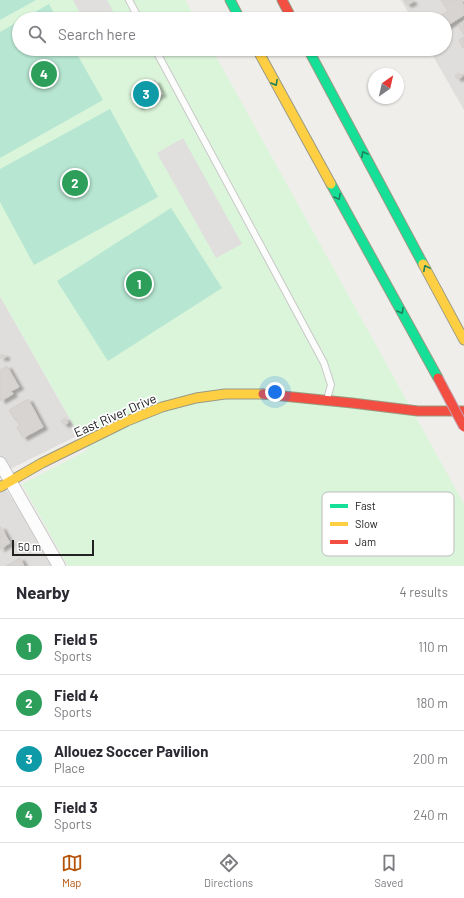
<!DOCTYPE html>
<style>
body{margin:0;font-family:Barlow,sans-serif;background:#f7f7f7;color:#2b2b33}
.compass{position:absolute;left:368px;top:68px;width:36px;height:36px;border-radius:50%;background:#fff;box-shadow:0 1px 3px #0004;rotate:34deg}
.scale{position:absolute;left:12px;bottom:10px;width:82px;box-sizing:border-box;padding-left:4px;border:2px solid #222;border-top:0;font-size:11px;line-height:14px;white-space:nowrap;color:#222;-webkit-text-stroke:3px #fff;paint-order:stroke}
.you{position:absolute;left:275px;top:392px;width:14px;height:14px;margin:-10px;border:3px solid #fff;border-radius:50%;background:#1a73e8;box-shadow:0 0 0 6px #1a73e833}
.badge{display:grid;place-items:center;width:26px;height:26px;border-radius:50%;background:#b45309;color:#fff;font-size:13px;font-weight:700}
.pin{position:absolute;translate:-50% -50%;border:2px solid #fff;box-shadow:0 1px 4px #0006}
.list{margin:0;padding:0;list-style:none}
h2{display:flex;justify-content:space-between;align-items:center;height:52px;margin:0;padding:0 16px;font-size:17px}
h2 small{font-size:13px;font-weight:400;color:#7c7c81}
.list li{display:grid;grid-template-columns:26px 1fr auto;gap:12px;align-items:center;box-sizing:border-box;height:56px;padding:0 16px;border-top:1px solid #e1e1e2}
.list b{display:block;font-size:15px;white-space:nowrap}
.list p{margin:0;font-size:13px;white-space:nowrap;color:#7c7c81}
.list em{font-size:13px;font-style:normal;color:#7c7c81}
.icon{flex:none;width:22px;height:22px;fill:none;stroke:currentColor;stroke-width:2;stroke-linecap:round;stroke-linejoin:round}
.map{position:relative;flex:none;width:464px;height:566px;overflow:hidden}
.search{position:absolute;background:#fff;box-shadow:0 1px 3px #0004;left:12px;right:12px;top:12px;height:44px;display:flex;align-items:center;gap:10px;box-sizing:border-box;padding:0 14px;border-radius:22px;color:#7c7c81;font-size:15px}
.sheet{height:276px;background:#fff}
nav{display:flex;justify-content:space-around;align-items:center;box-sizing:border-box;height:56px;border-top:1px solid #e1e1e2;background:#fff;font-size:11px;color:#7c7c81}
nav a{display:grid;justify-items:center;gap:2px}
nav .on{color:#b45309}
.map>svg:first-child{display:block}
.residential{fill:#dfdedc}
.park{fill:#daf5da}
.pitch{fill:#b7e6d2}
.parking{fill:#e0dfde}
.building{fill:#d7d4d2;stroke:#d3d0cc;filter:url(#shadow)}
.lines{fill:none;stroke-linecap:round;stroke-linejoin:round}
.lane-casing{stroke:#c9c8c7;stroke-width:8}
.street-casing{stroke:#c9c8c7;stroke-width:14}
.fast-casing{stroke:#999a82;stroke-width:11}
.slow-casing{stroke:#999a82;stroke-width:11}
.jam-casing{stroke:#999a82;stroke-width:11}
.lane{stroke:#fdfcfc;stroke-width:6}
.street{stroke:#fdfcfc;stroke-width:12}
.fast{stroke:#16e098;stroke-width:9}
.slow{stroke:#ffcf43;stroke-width:9}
.jam{stroke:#f24e42;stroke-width:9}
.jam-bridge-casing{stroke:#c5a2ac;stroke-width:11;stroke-linecap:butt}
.jam-bridge{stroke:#f24e42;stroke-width:9}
.oneway{stroke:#1c815d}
.labels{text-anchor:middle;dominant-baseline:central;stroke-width:3.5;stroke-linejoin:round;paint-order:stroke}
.street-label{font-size:13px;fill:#222;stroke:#fff}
.key{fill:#fff;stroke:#bdbdbd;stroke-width:1}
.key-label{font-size:11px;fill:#222}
</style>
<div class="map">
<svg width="464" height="566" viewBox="0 0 464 566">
<defs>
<filter id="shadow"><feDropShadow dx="4.5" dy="2.5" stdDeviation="1" flood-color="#0004"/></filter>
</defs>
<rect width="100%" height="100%" fill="#f0eeeb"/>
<path class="residential" d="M 401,0 L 464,0 L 464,110 L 429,49 L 445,49 L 445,19 L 412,19 Z
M 0,296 L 79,435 L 0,474 Z
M 0,481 L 19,509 L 52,566 L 0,566 Z"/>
<path class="park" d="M 0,0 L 185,0 L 196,19 L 19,19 L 19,49 L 212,49 L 464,504 L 464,566 L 68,566 L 22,484 L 88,450 L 0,296 Z"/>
<path class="pitch" d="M 0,0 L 36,0 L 0,20 Z
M 49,4 L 57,19 L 23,19 Z
M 19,21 L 19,49 L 74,49 L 103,100 L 0,158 L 0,32 Z
M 110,109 L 158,197 L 34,265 L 0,202 L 0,169 Z
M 171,208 L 222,288 L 108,361 L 57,281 Z"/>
<path class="parking" d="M 73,0 L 107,0 L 117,19 L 83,19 Z
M 183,138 L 242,244 L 216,258 L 157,153 Z"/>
<path class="building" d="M 404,0 L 411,0 L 413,2 L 407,5 Z
M 441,0 L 461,0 L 464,6 L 464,15 L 445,27 L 445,19 L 439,19 L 438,17 L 448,11 Z
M 464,21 L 464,35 L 458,25 Z
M 464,37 L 464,47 L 463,48 L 459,40 Z
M 459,73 L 462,77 L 457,79 L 455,75 Z
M 155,80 L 162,94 L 138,107 L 130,94 Z
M 0,355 L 5,355 L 5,358 L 0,358 Z
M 7,366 L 19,387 L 11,391 L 13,394 L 1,401 L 0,398 L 0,386 L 1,385 L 0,383 L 0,370 Z
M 28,399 L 43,427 L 23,438 L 17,427 L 20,425 L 17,419 L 15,420 L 9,410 Z
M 65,418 L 68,423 L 64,425 L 61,421 Z
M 0,527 L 1,527 L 10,543 L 0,549 Z
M 20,558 L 24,566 L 6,566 Z"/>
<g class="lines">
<g class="lane-casing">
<path id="lane" d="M 129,0 L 139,19
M 155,49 L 324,363 L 331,385 L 327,399"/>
</g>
<g class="street-casing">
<path id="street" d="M 0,463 L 59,566"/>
</g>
<g class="fast-casing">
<path id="fast" d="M 230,0 L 240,19
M 308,49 L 423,264
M 331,184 L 438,378"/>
</g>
<g class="slow-casing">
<path id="slow" d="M 257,49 L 331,184
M 423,264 L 464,340
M 0,487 L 42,463 L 127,421 L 162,407 L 196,398 L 225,394 L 263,394"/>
</g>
<g class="jam-casing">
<path id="jam" d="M 282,0 L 292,19
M 263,394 L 352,403 L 418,411 L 464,411"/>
</g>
<use href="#lane" class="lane"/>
<use href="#street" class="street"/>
<use href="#fast" class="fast"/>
<use href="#slow" class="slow"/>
<use href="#jam" class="jam"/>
<g class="jam-bridge-casing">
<path id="jam-bridge" d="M 438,378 L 464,427"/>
</g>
<use href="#jam-bridge" class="jam-bridge"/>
</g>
<defs><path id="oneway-chevron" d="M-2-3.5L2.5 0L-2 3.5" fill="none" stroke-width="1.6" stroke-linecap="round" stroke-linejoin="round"/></defs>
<g class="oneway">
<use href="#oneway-chevron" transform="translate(275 83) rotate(61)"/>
<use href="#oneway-chevron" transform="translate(364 154) rotate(-118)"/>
<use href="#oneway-chevron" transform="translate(338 197) rotate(61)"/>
<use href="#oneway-chevron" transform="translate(426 268) rotate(-118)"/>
<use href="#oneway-chevron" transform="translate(401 311) rotate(61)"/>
</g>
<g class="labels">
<g class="street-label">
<text transform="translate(115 415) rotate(-24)">East River Drive</text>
</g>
</g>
<rect x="322" y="492" width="132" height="64" rx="6" class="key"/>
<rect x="330" y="504" width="18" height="4" fill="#16e098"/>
<rect x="330" y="522" width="18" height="4" fill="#ffcf43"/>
<rect x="330" y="540" width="18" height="4" fill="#f24e42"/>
<g class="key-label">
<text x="355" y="510">Fast</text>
<text x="355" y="528">Slow</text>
<text x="355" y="546">Jam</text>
</g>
</svg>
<svg class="compass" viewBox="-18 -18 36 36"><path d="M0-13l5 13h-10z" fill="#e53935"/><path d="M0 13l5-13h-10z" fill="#7c7c81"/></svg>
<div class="scale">50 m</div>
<div class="you"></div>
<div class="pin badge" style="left:139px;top:284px;background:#2e9e5b">1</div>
<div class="pin badge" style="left:75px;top:183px;background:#2e9e5b">2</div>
<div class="pin badge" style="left:146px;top:94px;background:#0f9aa8">3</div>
<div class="pin badge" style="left:44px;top:74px;background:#2e9e5b">4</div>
<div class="search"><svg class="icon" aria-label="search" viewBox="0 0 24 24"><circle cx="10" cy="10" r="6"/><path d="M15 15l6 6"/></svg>Search here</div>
</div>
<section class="sheet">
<h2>Nearby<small>4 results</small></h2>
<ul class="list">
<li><span class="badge" style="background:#2e9e5b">1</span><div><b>Field 5</b><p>Sports</p></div><em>110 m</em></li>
<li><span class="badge" style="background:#2e9e5b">2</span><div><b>Field 4</b><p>Sports</p></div><em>180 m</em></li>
<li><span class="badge" style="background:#0f9aa8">3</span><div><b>Allouez Soccer Pavilion</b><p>Place</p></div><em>200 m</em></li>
<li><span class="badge" style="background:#2e9e5b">4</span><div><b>Field 3</b><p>Sports</p></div><em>240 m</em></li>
</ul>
</section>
<nav>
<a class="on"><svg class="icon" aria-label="map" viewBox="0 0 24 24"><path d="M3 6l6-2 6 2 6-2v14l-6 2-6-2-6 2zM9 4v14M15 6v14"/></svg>Map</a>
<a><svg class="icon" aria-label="directions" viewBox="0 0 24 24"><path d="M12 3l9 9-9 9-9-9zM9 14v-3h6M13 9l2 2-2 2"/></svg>Directions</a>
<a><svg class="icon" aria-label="saved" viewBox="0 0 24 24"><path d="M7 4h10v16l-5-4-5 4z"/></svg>Saved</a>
</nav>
